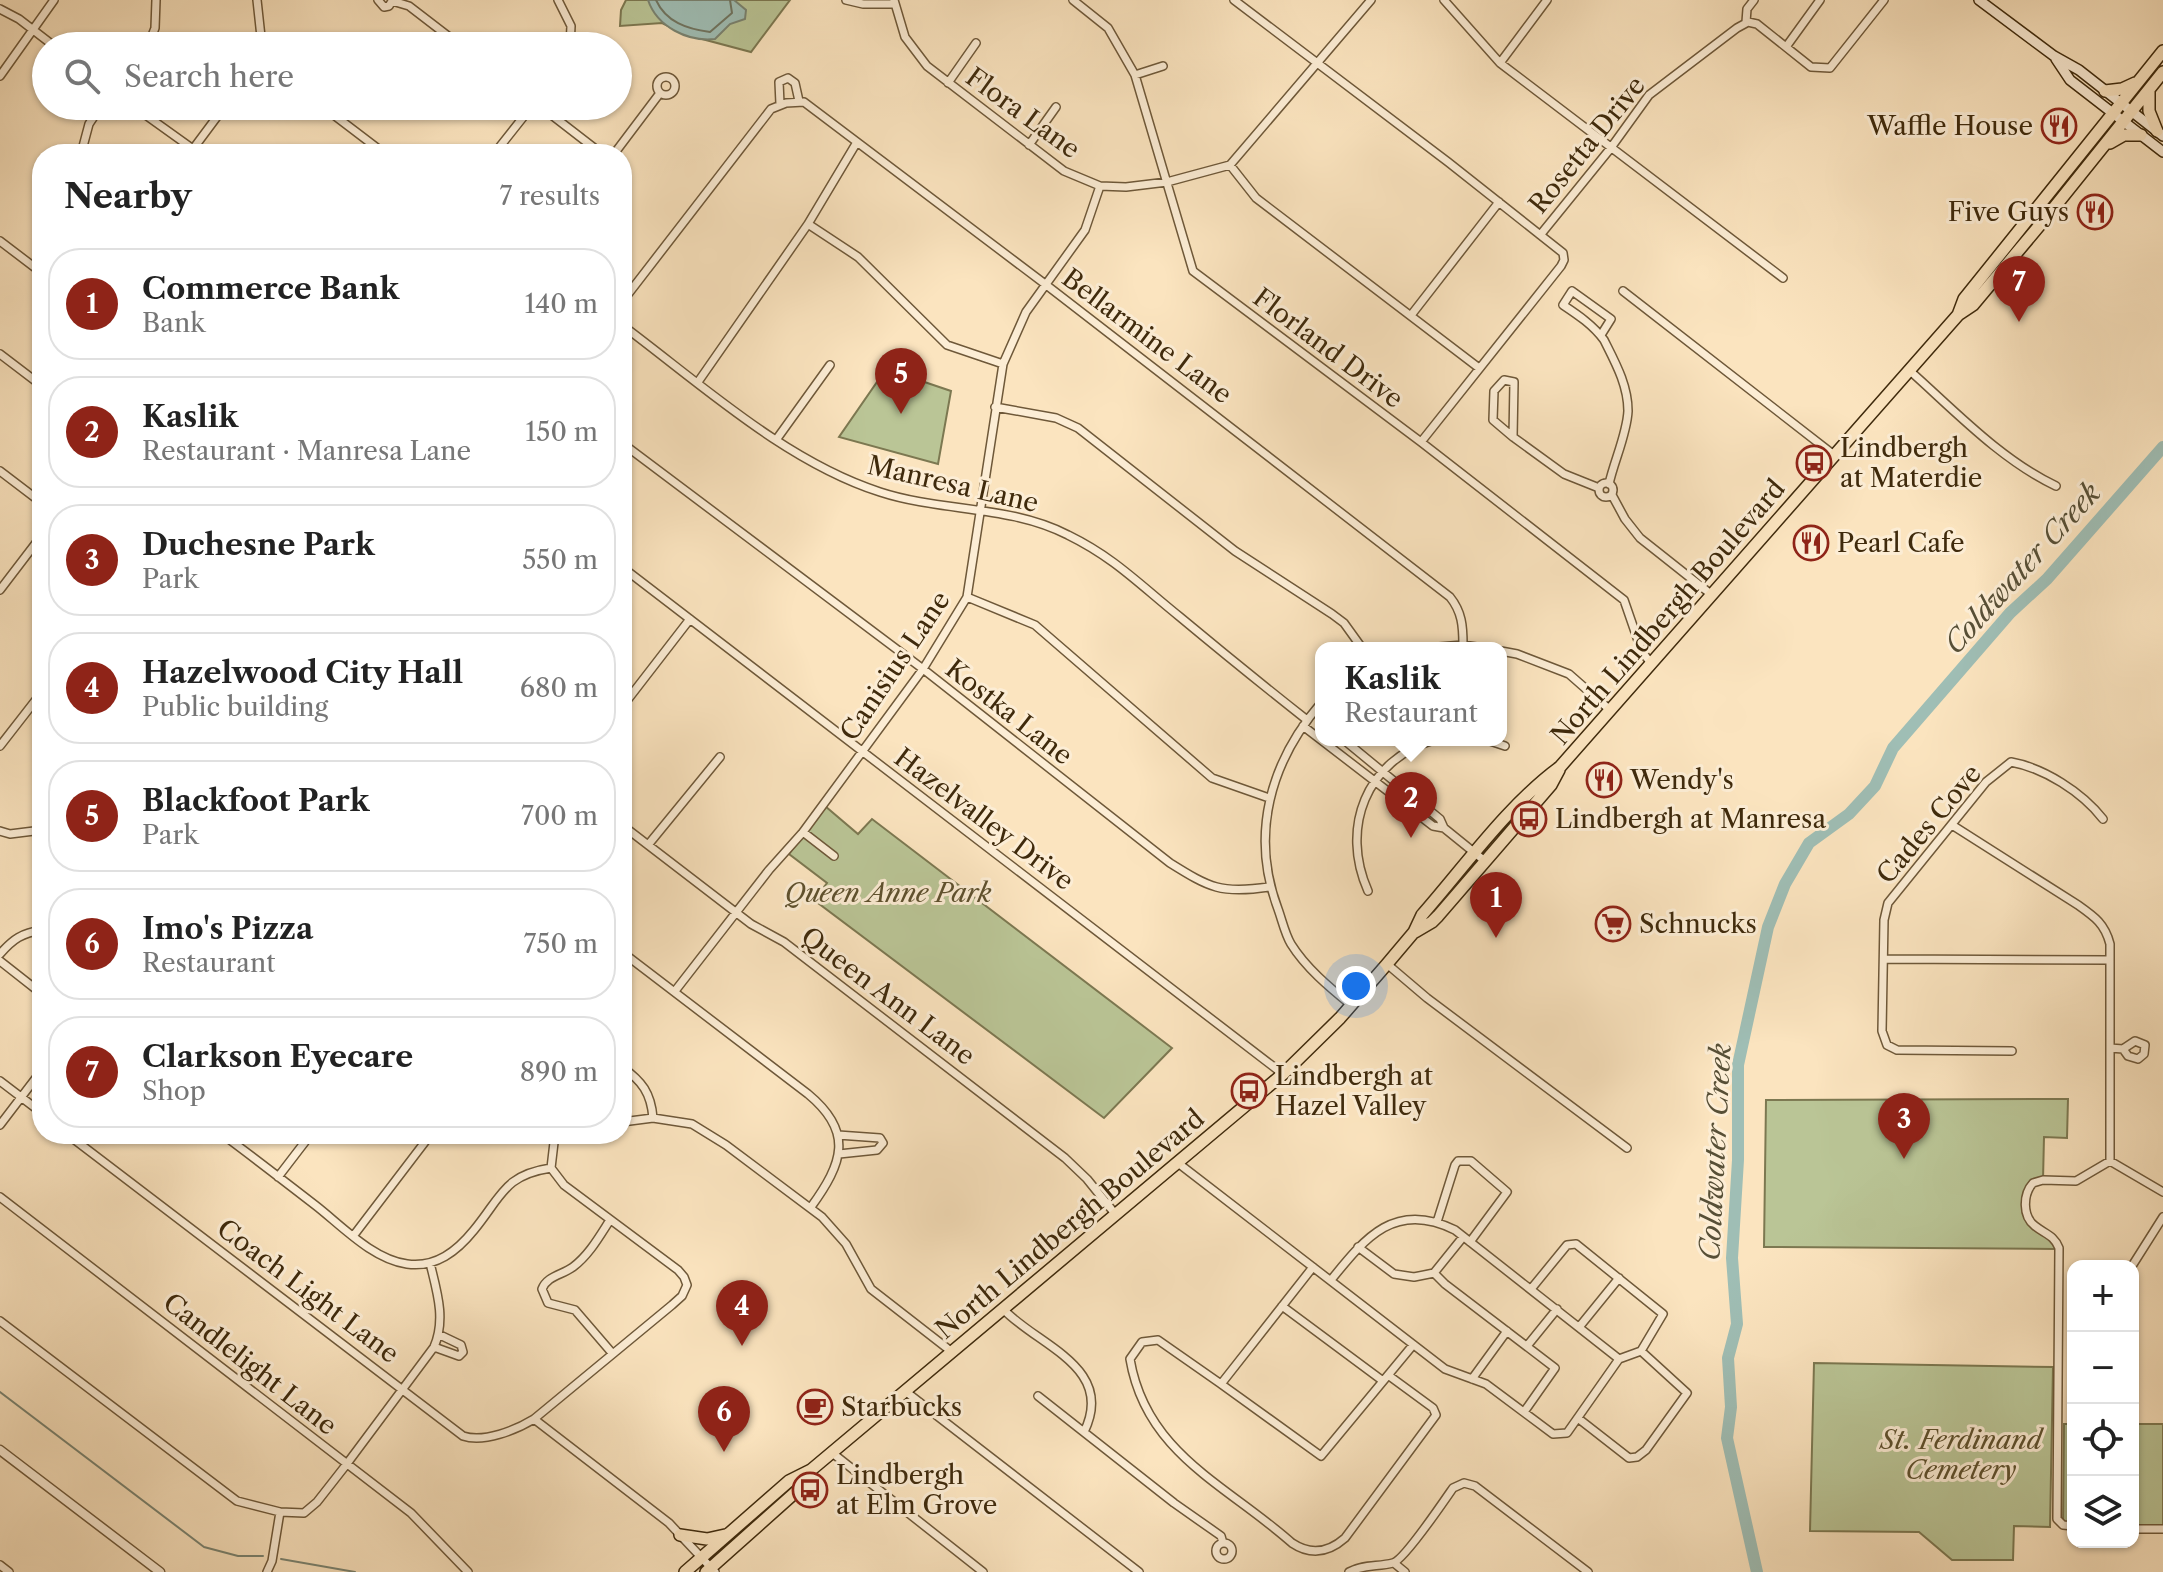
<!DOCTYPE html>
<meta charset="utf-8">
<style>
body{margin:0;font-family:"Libre Caslon Text",serif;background:#f6f6f6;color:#222}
.controls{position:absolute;right:24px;bottom:24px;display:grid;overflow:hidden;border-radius:16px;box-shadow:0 2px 6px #0004}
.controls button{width:72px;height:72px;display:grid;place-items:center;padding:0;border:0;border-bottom:2px solid #e0e0e0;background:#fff;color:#222;font:40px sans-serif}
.you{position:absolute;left:1356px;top:986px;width:28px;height:28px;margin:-20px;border:6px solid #fff;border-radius:50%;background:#1a73e8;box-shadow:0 0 0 12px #1a73e833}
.badge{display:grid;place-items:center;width:52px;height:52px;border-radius:50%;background:#8f2418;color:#fff;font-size:26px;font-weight:700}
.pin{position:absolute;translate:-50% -66px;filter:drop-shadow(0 2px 4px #0008)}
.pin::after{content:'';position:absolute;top:42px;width:28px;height:24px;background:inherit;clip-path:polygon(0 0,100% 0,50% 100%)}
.popup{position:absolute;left:1315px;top:642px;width:192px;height:104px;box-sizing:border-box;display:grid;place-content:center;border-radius:16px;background:#fff;filter:drop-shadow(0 2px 6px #0005);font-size:26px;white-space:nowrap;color:#767676}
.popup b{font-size:30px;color:#222}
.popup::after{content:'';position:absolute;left:50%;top:100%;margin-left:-16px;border:16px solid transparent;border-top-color:#fff}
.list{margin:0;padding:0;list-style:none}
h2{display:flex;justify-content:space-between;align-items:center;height:104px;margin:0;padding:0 32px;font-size:34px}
h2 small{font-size:26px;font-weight:400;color:#767676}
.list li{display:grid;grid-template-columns:52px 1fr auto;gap:24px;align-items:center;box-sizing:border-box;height:112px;margin:0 16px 16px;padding:0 16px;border:2px solid #e0e0e0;border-radius:32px}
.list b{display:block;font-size:30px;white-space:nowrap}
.list p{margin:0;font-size:26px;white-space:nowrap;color:#767676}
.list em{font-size:26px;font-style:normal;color:#767676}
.icon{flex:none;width:44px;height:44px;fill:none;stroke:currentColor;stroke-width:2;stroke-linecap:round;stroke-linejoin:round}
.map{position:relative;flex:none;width:2163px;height:1572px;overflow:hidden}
.search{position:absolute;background:#fff;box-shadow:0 2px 6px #0004;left:32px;top:32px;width:600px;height:88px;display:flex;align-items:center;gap:20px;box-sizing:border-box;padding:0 28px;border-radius:44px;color:#767676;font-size:30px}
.panel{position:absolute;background:#fff;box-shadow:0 2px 6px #0004;left:32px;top:144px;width:600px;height:1000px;border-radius:32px}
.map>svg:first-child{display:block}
.green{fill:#bac596;stroke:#7c7851;stroke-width:2}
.water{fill:#9fbeb5;stroke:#798371;stroke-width:2}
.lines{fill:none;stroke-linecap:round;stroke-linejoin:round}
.shore{stroke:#6f7460;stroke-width:2}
.stream{stroke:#798371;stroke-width:2}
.river{stroke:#9fbeb5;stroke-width:12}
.minor-casing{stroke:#6e5839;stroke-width:10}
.tertiary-casing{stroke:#6e5839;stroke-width:11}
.secondary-casing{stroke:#3f2a0c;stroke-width:12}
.primary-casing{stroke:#3f2a0c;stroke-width:14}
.minor{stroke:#fcedd5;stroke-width:7}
.tertiary{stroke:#fcedd5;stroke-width:8}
.secondary{stroke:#fcedd5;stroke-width:9}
.primary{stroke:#fbe4bf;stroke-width:11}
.labels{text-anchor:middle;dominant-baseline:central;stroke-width:6;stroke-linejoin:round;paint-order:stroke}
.street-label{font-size:26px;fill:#3f2a0c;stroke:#fcedd5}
.poi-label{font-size:26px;fill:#3f2a0c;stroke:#fcedd5;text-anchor:start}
.park-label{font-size:26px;font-style:italic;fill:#5e512e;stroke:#fcedd5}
.water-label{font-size:28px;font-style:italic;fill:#574f36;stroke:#fcedd5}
</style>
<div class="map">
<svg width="2163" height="1572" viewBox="0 0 2163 1572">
<rect width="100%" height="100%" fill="#fbe4bf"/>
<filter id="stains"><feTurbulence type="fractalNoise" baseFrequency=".0025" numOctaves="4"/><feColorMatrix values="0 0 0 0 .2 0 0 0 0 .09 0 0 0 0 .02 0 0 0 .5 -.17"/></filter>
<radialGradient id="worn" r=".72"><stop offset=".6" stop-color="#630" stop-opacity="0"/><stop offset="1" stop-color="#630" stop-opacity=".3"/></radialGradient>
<path class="green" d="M 626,0 L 790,0 L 751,52 L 687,35 L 662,23 L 620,26 L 621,10 Z
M 886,369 L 951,391 L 938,464 L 839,437 Z
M 825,806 L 858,834 L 872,819 L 1172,1048 L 1104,1118 L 814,900 L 827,883 L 789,854 Z
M 2068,1099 L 2067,1138 L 2044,1137 L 2043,1180 L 2028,1189 L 2029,1219 L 2055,1239 L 2056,1249 L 1764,1247 L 1766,1100 Z
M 1814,1363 L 2053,1367 L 2050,1527 L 2014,1526 L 2013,1560 L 1952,1560 L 1919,1532 L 1810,1531 Z
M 2064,1424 L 2073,1424 L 2073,1528 L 2063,1528 Z
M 2133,1424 L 2163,1424 L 2163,1529 L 2133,1529 Z"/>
<path class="water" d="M 648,0 L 734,0 L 746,10 L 745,19 L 730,24 L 715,39 C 688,42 657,27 648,0 Z"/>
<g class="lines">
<path class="shore" d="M 656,0 C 666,22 687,29 710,32 L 732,13 L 730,0"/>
<path class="stream" d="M 0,1392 L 204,1547 L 238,1556 L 263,1556
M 281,1559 L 355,1572"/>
<path class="river" d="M 1757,1572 L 1727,1438 L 1731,1407 L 1728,1358 L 1737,1324 L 1732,1258 L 1738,1160 L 1738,1065 L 1768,927 L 1785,884 L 1809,843 L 1849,814 L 1875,786 L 1893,748 L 2010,613 L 2047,579 L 2163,447"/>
<g class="minor-casing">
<path id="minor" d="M 257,0 L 262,46
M 378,0 L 384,7 L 389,6 L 392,1 L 409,6 L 461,46
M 558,0 L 571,26 L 570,46
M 846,0 L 863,4 L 894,4
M 894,0 L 905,37 L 927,66 L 1064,171 L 1100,186 L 1126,187 L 1167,182 L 1230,165 L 1371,0
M 1073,0 L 1108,28 L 1135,75 L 1193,271 L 1421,442 L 1624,600 L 1642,652 L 1651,663
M 1234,0 L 1448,162 L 1563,253 L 1564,260 L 1561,266 L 1421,442
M 1444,0 L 1500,63 L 1783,278
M 0,9 L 19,19 L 54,46
M 1746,22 L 1747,9 L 1754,0
M 148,46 L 155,28 L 156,0
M 1786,47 L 1820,0
M 1500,63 L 1547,0
M 1135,75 L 1163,66
M 0,76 L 54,0
M657 86a9 9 0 1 1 18 0a9 9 0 1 1-18 0Z
M 948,83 L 976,43
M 780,104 L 779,82 L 788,78 L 795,83 L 799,101
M 133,106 L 200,154
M 322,106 L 385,154
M 540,106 L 602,154
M 1029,145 L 1056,107
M 193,149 L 225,106
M 81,154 L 89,124 L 101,106
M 494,154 L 532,106
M 614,154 L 660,93
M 1230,165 L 1256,198 L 1479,368
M 808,224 L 858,257 L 947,345 L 1003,364
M 1541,234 L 1610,149 L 1649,95 L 1737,28 L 1748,22 L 1757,24 L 1811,67 L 1830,68 L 1884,0
M 0,241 L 42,273
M 1623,291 L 1834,455
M 622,302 L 771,109 L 786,103 L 804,102 L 1045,284 L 1450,597 C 1462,612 1463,626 1463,645
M 1412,314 L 1499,202
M 622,325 C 701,384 786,462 880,492 C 941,512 1010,505 1068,535 C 1115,558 1140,585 1180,617 C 1222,652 1264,686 1307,720
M 1601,335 L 1611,319 L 1572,291 L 1563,305 C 1578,315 1593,325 1604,340 C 1615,362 1628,385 1628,411 C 1627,434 1614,461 1609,484
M 0,354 L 42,386
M 1909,370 C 1955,411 2001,460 2056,486
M 698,382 L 808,224 L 857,142
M 995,407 L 1056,418 L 1078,428 L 1235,551 L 1332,614 L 1344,623 L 1362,648
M 1513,437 L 1493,420 L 1494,391 L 1504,380 L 1514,382 L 1513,437 L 1564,474 L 1599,488
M 776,440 L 830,365
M 622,443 L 923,669 L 1170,863 C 1210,888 1221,894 1269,887
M 0,471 L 42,503
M1599 490a7 7 0 1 1 14 0a7 7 0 1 1-14 0Z
M 1612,495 L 1625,519 L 1640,538 L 1712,595
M 622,567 L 1283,1074
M 0,590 L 42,535
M 967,597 L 1035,625 L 1212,778 L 1269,798
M 1427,648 L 1463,645 L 1483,648
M 1501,651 L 1517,654 L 1569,674 L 1610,710
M 1321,703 C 1270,762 1250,835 1278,909 C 1282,920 1285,934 1291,944 C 1306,968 1329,987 1351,1005
M 622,707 L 690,619
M 1303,726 L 1433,826 L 1444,828
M 1344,740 L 1440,819 L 1444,828 L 1486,862
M 1487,740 L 1505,746
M 0,746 L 42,692
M 622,825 L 751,924 L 784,942 L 1065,1158 L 1087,1179 L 1116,1215
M 1952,825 L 2078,905 C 2095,917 2105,924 2110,944 L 2110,1161
M 0,831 L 10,834 L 42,830
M 803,832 L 834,856
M 648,845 L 720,757
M 1368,891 C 1340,828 1366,760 1434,740
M 622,952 L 808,1094 C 854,1132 843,1163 811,1207
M 0,954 C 13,939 22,933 42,930
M 1884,959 L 2110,960
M 0,961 L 42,994
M 1387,964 L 1427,998 L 1627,1148
M 675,991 L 769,870 L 803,832 L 923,669 L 967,597 L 1003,364 L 1026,312 L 1085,230 L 1100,186
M 2110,1048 L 2123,1049 L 2135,1041 L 2145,1045 L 2144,1054 L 2138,1059 L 2128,1056 L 2123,1049
M 2012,1051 L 1897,1050 L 1887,1045 L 1882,1031 L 1884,920 L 1888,903 L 1986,782 L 2011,762 C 2044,768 2082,792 2103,819
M 622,1067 C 642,1081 651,1093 653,1118
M 0,1081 L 42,1113
M 622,1122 L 653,1118 L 692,1124 L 726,1145 L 822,1217 L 846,1244 L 871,1289 L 952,1352
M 0,1125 L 42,1070
M 67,1134 L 463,1436 C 484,1443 516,1430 534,1419 L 672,1305 L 682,1296 L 687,1285 L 684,1277 L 678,1270 L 564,1185 L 551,1168 L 555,1134
M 222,1134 C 253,1157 284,1181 315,1205 C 341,1225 372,1259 407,1264 C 436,1268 457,1251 474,1230 C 502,1196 504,1175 551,1168
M 838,1135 L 880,1138 L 883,1143 L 877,1150 L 839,1154
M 1178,1163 L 1445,1369 L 1486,1384 L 1553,1434 L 1567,1433 L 1619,1359 L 1455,1230 C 1395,1200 1365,1238 1331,1280
M 278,1177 L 311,1134
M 0,1197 L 411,1513 L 468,1572
M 610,1220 C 599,1237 589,1255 573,1267 C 562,1275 547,1276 542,1289 L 548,1303 L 575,1310 L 612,1353
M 1437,1222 L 1455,1165 L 1458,1161 L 1471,1161 L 1507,1192 L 1470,1242
M 354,1235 L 431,1134
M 1358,1247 L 1394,1274 L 1414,1277 L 1434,1273 L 1463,1237
M 2132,1266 L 2163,1217
M 1313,1267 L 1221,1384 L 1321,1456 L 1413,1345
M 1434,1273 L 1445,1284 L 1555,1368 L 1524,1412
M 1531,1289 L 1567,1245 L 1576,1244 L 1663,1314 L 1641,1351 L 1619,1359
M 1282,1306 L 1383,1381
M 1003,1309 C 1038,1346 1116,1367 1084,1432
M 0,1321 L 237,1501 L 280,1512 L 304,1513 L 317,1502 L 346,1465 L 434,1347 C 446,1319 437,1292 430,1263
M 1580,1326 L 1619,1278
M 1527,1346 L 1557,1309
M 434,1347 L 459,1356 L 463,1352 L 461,1345 L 440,1335
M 1472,1379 L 1507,1331
M 1221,1384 L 1158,1340 L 1142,1342 L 1130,1359 C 1146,1454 1227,1485 1292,1543 C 1310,1555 1328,1553 1345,1538 L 1436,1415 L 1433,1408 L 1388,1375
M 905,1391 L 1139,1572
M 1038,1396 L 1174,1503 L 1221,1536 L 1223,1543
M 534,1419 L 669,1523 L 715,1572
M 1579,1419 L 1629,1458 L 1637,1457 L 1646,1450 L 1687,1393 L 1641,1351
M 831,1452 L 983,1572
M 2073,1526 L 2063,1525 L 2057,1519 L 2059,1248 C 2054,1235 2045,1234 2035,1226 C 2022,1216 2023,1194 2033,1183 L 2043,1180 L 2076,1181 L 2110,1161 L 2163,1192
M 2133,1529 L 2163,1529
M1216 1551a8 8 0 1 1 16 0a8 8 0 1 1-16 0Z
M 1394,1563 L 1405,1572
M 0,1565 L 9,1572
M 267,1572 L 272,1561 L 280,1512
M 1349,1572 C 1364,1564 1378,1567 1393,1563 C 1404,1560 1444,1501 1453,1488 L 1464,1483 L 1475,1486 L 1588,1572"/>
</g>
<g class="tertiary-casing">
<path id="tertiary" d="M 0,1450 L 160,1572"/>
</g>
<g class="secondary-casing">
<path id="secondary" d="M 1979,0 L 2054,56 L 2079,70 L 2163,136
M 2056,59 L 2070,80 L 2163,152"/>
</g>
<g class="primary-casing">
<path id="primary" d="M 2149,90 L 2149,111 L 2157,131
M 2105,91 L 2122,89 L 2135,83
M 2110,143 L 2124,135 L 2141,135
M 1958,315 L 1964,299 L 2163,51
M 1415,932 L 1432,922 L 1438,916 L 1551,785 L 1559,770
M 680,1535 L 707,1539 L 725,1535
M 685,1572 L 789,1481 L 811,1470 L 1283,1074 L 1340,1018 L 1387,964 L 1414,932 L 1422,915 C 1465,866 1508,805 1560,767 L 1958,315 L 1973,305 L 2049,214 L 2163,72
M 706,1572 L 798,1490 L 811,1470"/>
</g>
<use href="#minor" class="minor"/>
<use href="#tertiary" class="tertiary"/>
<use href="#secondary" class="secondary"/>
<use href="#primary" class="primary"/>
</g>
<defs>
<g id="restaurant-ring" transform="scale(1.8)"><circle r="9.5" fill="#fcedd5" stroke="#8f2418" stroke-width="1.5"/><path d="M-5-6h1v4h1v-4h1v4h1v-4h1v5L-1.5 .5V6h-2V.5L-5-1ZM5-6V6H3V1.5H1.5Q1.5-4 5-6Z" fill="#8f2418"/></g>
<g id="bus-ring" transform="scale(1.8)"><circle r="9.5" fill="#fcedd5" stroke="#8f2418" stroke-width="1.5"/><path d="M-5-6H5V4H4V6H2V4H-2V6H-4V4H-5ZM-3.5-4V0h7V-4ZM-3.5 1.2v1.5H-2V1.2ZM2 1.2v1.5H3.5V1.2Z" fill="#8f2418"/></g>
<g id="supermarket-ring" transform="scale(1.8)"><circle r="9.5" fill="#fcedd5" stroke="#8f2418" stroke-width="1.5"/><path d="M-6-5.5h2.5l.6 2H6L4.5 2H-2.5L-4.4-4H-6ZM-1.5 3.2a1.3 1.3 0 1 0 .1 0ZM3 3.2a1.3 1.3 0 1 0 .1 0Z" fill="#8f2418"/></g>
<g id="cafe-ring" transform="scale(1.8)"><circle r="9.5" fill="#fcedd5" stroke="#8f2418" stroke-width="1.5"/><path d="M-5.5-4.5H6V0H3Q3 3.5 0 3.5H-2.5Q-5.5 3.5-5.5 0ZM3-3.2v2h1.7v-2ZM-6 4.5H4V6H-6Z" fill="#8f2418"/></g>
</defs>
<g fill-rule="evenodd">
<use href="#restaurant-ring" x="2059" y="126"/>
<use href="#restaurant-ring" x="2095" y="212"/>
<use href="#bus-ring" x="1814" y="463"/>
<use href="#restaurant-ring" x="1811" y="543"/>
<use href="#restaurant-ring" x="1604" y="780"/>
<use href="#bus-ring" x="1529" y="819"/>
<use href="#supermarket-ring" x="1613" y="924"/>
<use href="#bus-ring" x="1249" y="1091"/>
<use href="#cafe-ring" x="815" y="1407"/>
<use href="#bus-ring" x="810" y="1490"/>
</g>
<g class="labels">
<g class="street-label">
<text transform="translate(1023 113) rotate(36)">Flora Lane</text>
<text transform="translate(1587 145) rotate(-51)">Rosetta Drive</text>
<text transform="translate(1147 336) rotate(37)">Bellarmine Lane</text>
<text transform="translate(1328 348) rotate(37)">Florland Drive</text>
<text transform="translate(953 484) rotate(13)">Manresa Lane</text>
<text transform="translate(1668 612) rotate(-49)">North Lindbergh Boulevard</text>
<text transform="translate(895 666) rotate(-56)">Canisius Lane</text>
<text transform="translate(1009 712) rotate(38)">Kostka Lane</text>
<text transform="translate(984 819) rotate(37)">Hazelvalley Drive</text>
<text transform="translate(1929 824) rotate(-50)">Cades Cove</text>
<text transform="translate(888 996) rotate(37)">Queen Ann Lane</text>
<text transform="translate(1070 1224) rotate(-40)">North Lindbergh Boulevard</text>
<text transform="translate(308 1291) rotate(37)">Coach Light Lane</text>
<text transform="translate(250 1364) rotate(38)">Candlelight Lane</text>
</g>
<g class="poi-label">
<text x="2033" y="126" text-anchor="end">Waffle House</text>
<text x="2069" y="212" text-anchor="end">Five Guys</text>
<text x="1840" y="448">Lindbergh<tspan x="1840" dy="30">at Materdie</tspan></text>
<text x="1837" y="543">Pearl Cafe</text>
<text x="1630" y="780">Wendy's</text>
<text x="1555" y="819">Lindbergh at Manresa</text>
<text x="1639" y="924">Schnucks</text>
<text x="1275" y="1076">Lindbergh at<tspan x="1275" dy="30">Hazel Valley</tspan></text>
<text x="841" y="1407">Starbucks</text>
<text x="836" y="1475">Lindbergh<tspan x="836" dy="30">at Elm Grove</tspan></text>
</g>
<g class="park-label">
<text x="888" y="893">Queen Anne Park</text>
<text x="1961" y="1440">St. Ferdinand<tspan x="1961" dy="30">Cemetery</tspan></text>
</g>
<g class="water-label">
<text transform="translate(2022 568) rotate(-48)">Coldwater Creek</text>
<text transform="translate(1715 1152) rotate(-87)">Coldwater Creek</text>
</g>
</g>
<rect width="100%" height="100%" filter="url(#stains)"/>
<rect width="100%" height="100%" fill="url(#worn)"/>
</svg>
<div class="controls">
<button>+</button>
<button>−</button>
<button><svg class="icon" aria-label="locate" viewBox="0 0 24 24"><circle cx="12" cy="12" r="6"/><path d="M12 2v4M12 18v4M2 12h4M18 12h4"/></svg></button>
<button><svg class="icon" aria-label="layers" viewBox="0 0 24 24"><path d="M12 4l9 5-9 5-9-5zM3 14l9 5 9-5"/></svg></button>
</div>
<div class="you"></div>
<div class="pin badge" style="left:1496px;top:938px">1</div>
<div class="pin badge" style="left:1411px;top:838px">2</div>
<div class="popup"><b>Kaslik</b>Restaurant</div>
<div class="pin badge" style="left:1904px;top:1159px">3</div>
<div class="pin badge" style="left:742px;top:1346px">4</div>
<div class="pin badge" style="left:901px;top:414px">5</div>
<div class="pin badge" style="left:724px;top:1452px">6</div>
<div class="pin badge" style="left:2019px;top:322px">7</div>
<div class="search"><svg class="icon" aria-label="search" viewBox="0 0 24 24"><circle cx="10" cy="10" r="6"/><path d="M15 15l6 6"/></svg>Search here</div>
<section class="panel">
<h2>Nearby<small>7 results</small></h2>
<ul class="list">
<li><span class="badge">1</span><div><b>Commerce Bank</b><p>Bank</p></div><em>140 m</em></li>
<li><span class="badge">2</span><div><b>Kaslik</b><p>Restaurant · Manresa Lane</p></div><em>150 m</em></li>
<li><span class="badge">3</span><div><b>Duchesne Park</b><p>Park</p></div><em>550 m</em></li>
<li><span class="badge">4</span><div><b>Hazelwood City Hall</b><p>Public building</p></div><em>680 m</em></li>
<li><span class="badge">5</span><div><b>Blackfoot Park</b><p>Park</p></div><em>700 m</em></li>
<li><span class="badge">6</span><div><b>Imo's Pizza</b><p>Restaurant</p></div><em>750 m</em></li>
<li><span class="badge">7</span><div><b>Clarkson Eyecare</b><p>Shop</p></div><em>890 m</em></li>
</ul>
</section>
</div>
